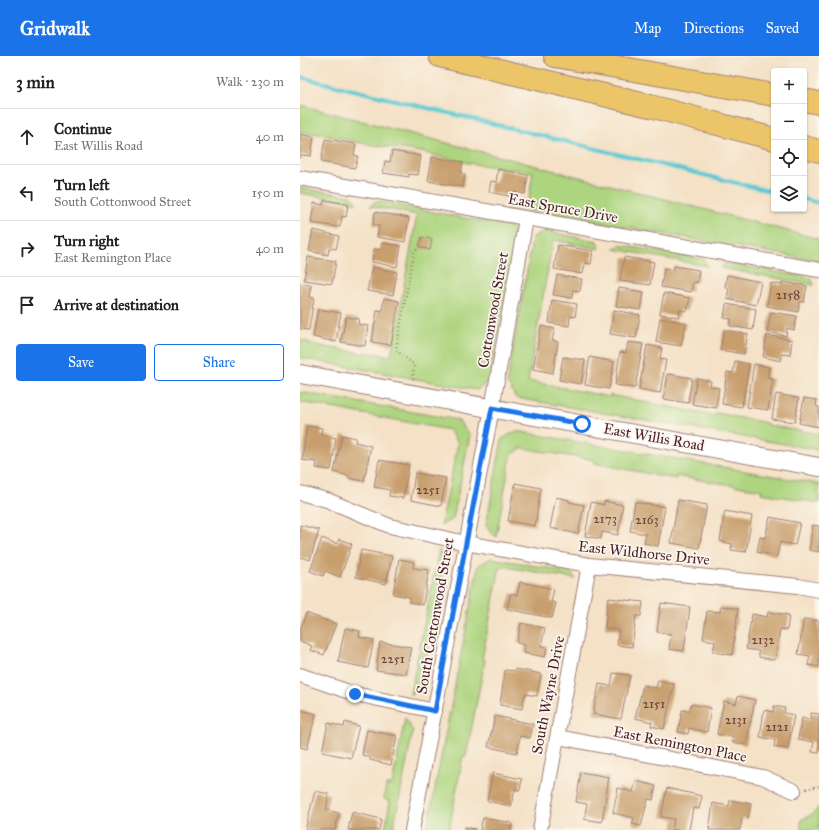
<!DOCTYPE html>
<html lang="en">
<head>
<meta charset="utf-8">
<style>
  :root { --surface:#fff; --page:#f2f2f2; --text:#202124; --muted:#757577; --line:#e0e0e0; --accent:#1a73e8 }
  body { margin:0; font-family:"IM FELL Great Primer",serif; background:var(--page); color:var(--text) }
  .controls { position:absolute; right:12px; top:12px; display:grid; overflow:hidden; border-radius:4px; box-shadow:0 1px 3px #0004 }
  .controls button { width:36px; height:36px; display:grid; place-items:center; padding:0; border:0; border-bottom:1px solid var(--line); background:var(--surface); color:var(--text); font:20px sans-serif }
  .stop { position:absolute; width:12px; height:12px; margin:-9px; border:3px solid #1a73e8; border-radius:50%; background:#fff }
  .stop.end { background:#1a73e8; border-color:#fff; box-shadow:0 1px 4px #0008 }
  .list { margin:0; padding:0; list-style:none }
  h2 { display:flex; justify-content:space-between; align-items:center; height:52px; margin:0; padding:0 16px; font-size:17px }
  h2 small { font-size:13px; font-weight:400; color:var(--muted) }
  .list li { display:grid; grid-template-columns:26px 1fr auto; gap:12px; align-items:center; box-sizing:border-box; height:56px; padding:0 16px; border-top:1px solid var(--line) }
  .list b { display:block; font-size:15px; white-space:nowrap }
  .list p { margin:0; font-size:13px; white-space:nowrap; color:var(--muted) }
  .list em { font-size:13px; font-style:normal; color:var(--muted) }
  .actions { display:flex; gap:8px; padding:12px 16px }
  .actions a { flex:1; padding:9px 0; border:1px solid var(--accent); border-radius:4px; text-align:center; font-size:14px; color:var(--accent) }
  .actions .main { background:var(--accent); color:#fff }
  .icon { flex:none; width:22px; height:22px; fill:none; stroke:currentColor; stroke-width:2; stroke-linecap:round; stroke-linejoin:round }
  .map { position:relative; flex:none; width:519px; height:774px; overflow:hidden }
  header { display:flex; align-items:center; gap:24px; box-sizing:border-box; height:56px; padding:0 20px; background:var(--accent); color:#fff }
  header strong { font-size:19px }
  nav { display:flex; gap:22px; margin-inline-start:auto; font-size:14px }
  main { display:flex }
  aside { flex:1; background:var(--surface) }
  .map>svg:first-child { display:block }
</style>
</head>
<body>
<header>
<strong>Gridwalk</strong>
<nav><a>Map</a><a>Directions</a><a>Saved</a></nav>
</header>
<main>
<aside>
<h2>3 min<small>Walk · 230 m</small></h2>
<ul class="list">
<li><svg class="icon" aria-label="ahead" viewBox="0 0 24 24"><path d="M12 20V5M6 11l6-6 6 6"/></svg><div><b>Continue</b><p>East Willis Road</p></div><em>40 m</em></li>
<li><svg class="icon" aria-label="left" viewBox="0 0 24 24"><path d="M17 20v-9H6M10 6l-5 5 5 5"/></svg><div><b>Turn left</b><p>South Cottonwood Street</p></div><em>150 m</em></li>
<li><svg class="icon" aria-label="right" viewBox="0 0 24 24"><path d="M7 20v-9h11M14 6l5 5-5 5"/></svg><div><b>Turn right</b><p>East Remington Place</p></div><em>40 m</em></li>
<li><svg class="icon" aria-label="arrive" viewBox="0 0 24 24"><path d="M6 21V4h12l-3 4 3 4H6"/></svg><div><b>Arrive at destination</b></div></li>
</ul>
<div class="actions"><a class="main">Save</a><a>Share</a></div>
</aside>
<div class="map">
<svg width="519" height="774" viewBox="0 0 519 774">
  <rect width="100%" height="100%" fill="#fbf7ec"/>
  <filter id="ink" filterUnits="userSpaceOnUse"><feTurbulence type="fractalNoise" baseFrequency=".025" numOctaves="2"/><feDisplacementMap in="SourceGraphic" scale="8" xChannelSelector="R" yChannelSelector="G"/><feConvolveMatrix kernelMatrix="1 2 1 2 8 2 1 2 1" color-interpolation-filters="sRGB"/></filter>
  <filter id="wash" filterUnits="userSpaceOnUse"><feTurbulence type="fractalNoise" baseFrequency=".012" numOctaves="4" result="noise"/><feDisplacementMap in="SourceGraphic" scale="16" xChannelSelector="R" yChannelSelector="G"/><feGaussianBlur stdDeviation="0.9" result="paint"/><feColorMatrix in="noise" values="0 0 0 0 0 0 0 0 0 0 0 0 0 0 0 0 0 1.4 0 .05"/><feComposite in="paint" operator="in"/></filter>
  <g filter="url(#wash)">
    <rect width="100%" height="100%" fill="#f4e1c6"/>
    <g fill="#add47e" stroke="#7c7a54">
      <path d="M0,49L519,183V205L227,154L233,116L173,108L121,96L66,88L19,78L0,76Z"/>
      <path d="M0,132L51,140L57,147L0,137Z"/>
      <path d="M76,145L211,171L216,179L190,324L177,334L0,302V284L9,286V288L65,298V296L91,300L117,159L70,150Z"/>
      <path d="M244,175L297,185L300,193L253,184L228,325L310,341V339L415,360L416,357L467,367V369L519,378V394L216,342L207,326L233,181Z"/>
      <path d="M319,189L403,203L407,210L314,193Z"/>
      <path d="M425,207L511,222L514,229L421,212Z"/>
      <path d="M0,336L158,364L170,379L153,463L141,469L158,387L149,374L0,346Z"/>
      <path d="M216,375L519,428V447L461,437L462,434L376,420V423L294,407V404L221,392L211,400L196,481L186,470L202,383Z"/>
      <path d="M139,494L145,501L122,629L110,639Z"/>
      <path d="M191,502L270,516L276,523L200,510L182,603L185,604L166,700H163L149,774H127L178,510Z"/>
      <path d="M105,662L113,675L93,774H85L90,745L84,743L86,729H92Z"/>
      <path d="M519,751V774H501V764L511,759Z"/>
    </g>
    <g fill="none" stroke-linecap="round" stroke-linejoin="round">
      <g stroke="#5cc9d3" stroke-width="4">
        <path d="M0,21L474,136"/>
        <path d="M504,143L519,147"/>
      </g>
    </g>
    <g id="blocks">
      <g fill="#c79e6c">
        <path d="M0,78L14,81L11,100L1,99L0,102Z"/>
        <path d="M25,83L56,88L54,99L58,100L55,112L21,106Z"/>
        <path d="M92,95L121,100L118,119L109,118V121L83,117L85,105L90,106Z"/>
        <path d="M132,101L163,106L161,118H165L163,131L128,125Z"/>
        <path d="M198,113L228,119L225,138L215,136L214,141L189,136L191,125L196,126Z"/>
        <path d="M24,144L48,148L46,161L42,160L40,171L11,167L14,147L23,149Z"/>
        <path d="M75,156L109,162L105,186L77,181L79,170L73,169Z"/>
        <path d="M13,174L39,180L36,193L29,192L28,199L9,195Z"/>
        <path d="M122,181L132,183L130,194L119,191Z"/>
        <path d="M82,187L101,190L97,211L72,206L74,193L80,194Z"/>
        <path d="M258,189L293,195L291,208L285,207L283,218L254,213Z"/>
        <path d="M8,201L36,205L32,228L4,224Z"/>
        <path d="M324,201L354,206L350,229L320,225Z"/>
        <path d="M374,210L399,214L397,227L393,226L391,236L361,231L364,212L373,214Z"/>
        <path d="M72,211L97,216L93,239L67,235Z"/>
        <path d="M257,219L282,223L280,235L273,234L272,242L253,239Z"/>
        <path d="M427,219L461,226L456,249L427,243L429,232L425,231Z"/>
        <path d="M482,226L507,230L504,246H500L498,256L467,250L471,227L482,229Z"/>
        <path d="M0,227L11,229L9,241L14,242L9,274L0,273Z"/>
        <path d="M319,232L344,236L341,254L316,250Z"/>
        <path d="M364,237L390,242L387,255L380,254L379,261L360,258Z"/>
        <path d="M84,242L99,245L91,289L72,286L77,254L82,255Z"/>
        <path d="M252,244L277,248L275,261L270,260L269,270L249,267Z"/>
        <path d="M426,248L456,253L453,274L430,270L431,263L424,262Z"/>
        <path d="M18,253L41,257L36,286L13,281Z"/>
        <path d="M314,254L340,259L336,282L310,278Z"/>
        <path d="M471,256L497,260L494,274L487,272L486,280L467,276Z"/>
        <path d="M46,261L59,263L58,268L68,270L65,290L41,286Z"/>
        <path d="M360,262L386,267L381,290L356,286Z"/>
        <path d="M241,270L255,273L252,284L258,286L253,317L233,313Z"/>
        <path d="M424,274L448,278L444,298L420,294Z"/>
        <path d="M467,279L492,284L490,299L482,298L481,305L463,301Z"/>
        <path d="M328,286L343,288L335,332L315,329L320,296L326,297Z"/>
        <path d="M347,289L362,292L360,303L366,304L360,337L339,333Z"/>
        <path d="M263,301L285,304L281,328L259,324Z"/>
        <path d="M290,301L314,306L309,333L285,329Z"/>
        <path d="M435,305L449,308L442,351L422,348L427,316L433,317Z"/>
        <path d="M454,308L469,311L467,322L473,323L468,354L447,351Z"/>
        <path d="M368,318L392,322L388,347L364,343Z"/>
        <path d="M397,322L411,325L410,330L419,332L416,352L392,348Z"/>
        <path d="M476,338L499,342L495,366L472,363Z"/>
        <path d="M504,342L517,344L516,350L519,351V371L499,367Z"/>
        <path d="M7,370L22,372L21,379L36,382L31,414L16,412L17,406L2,404Z"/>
        <path d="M42,379L56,382L55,386L71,390L64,425L48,422L49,420L34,416Z"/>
        <path d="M79,404L109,409L103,442L89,440L90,434L74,431Z"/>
        <path d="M115,417L146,422L141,450L111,444Z"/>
        <path d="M215,427L241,432L235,470L208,465Z"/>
        <path d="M256,441L269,444V446L284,449L278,478L250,472Z"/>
        <path d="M378,444L407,449L399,492L371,487Z"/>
        <path d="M304,445L323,449L318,479L302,476L301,483L285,480L291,446L304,449Z"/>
        <path d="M335,446L365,451L358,490L344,487L346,478L330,475Z"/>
        <path d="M425,455L452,460L446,496L431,494L432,488L420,485Z"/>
        <path d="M470,461L500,467L495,489L480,486L477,500L457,496L460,481L465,482Z"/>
        <path d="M0,469L19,474L10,504L0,501Z"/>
        <path d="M513,469L519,470V496L509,494Z"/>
        <path d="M22,482L37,488L39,483L52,488L40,521L25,515L23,520L10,515Z"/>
        <path d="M61,494L92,500L86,528L56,521Z"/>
        <path d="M99,503L114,506L113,512L129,514L123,549L109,546L110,541L93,538Z"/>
        <path d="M220,526L254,533L251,546L256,547L252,562L207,553L211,537L217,539Z"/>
        <path d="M308,542L343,546L341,560H336L332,591L317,589L319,574L305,572Z"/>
        <path d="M361,547L390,551L384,595L369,593L371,578L357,576Z"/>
        <path d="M421,550L438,553L432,599L413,596L415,585L403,583L407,555L420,556Z"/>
        <path d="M468,556L489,559L487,574L480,573L475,604L459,601V595L446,593L452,558L467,561Z"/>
        <path d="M6,557L36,568L24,599L10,594L12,590L0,585V574Z"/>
        <path d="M504,563L519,565V611L508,609L510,600L498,598Z"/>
        <path d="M221,567L245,572L241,590L247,591L245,601L224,597L225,589L217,587Z"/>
        <path d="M45,572L60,575L59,581L74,584L68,612L38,606Z"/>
        <path d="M80,586L111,591L106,618L76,614Z"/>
        <path d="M216,613L241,618L237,640L225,638L222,653L200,649L205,614L215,615Z"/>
        <path d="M313,617L330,619L321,663L293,658L299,628L311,630Z"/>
        <path d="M358,624L374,628L364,673L351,670L352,666L335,662L343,629L356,632Z"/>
        <path d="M438,640L455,644L446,689L432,686L433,681L417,678L424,645L436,648Z"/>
        <path d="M391,648L411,652L407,676L389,672L388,678L378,676L382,654L389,655Z"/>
        <path d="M474,650L485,652L484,657L494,659L488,693L474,691L475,684L460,681L464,654L473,656Z"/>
        <path d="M1,654L16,658L7,693L0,691V656Z"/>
        <path d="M511,657L519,658V697L512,696L514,686L498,683L502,662L510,664Z"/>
        <path d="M195,660L233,668L230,682L220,680L217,697L188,691Z"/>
        <path d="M45,666L59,670L51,702L22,696L28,667L44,671Z"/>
        <path d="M67,674L97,680L91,709L70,704V701L62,699Z"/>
        <path d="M281,716L309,721L302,766L284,763L287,748L276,746Z"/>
        <path d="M193,717L222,723L220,734L215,733L211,750L187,745Z"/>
        <path d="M336,725L356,730L353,744L348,743L341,770L332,768L334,762L313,757L318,732L333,736Z"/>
        <path d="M367,732L402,740L399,753L393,752L389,774H372L374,763L361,761Z"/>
        <path d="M15,735L29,738L26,754L39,757L35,774H5Z"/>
        <path d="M430,744L451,748L448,763L442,762L440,774H409L413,747L429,750Z"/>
        <path d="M52,756L81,763L79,774H48Z"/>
        <path d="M183,762L212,767L211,774H180Z"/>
        <path d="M165,771L175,773V774H164Z"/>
      </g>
    </g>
  </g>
  <g filter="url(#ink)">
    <use href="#blocks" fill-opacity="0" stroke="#9f8078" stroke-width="1"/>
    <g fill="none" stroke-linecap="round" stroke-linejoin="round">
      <g stroke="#9f8078" stroke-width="16">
        <g id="minor">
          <path d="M0,122L519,214"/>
          <path d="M0,437L27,444L90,470L166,487L289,509L498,530L519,534"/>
          <path d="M0,619L55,638L135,655"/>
          <path d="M258,681L463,721L494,735"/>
          <path d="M112,774L192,352L226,163"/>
          <path d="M240,774L289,509"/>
        </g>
      </g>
      <g stroke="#9f8078" stroke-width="20">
        <path id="tertiary" d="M0,318L519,411"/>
      </g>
      <g stroke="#9f8078" stroke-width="24">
        <g id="motorway">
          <path d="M140,0L350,50L474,83"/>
          <path d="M255,0L474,39"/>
          <path d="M504,44L519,47"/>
          <path d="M504,91L519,95"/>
        </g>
      </g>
      <g stroke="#9f8078" stroke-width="2.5" stroke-dasharray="1 3" stroke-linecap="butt">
        <path d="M113,323L114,309C108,303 101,300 96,293L114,196L119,191"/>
        <path d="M506,733L519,730"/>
      </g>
      <use href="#minor" stroke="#fff" stroke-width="14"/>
      <use href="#tertiary" stroke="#fff" stroke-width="18"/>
      <use href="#motorway" stroke="#edc569" stroke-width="22"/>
    </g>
  </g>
  <g fill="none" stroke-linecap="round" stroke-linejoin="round" filter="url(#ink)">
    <path stroke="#1a73e8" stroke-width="5" d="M55,638L135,655L166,487L192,352L282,368"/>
  </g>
  <g text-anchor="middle" stroke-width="3.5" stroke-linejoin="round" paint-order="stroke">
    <g font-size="13" fill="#693f3b">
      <text x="488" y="243">2158</text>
      <text x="128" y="438">2251</text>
      <text x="305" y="467">2173</text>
      <text x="347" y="468">2163</text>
      <text x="463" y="588">2132</text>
      <text x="93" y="607">2251</text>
      <text x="354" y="652">2151</text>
      <text x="436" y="668">2131</text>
      <text x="477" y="675">2121</text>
    </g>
    <g font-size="15" fill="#4a1f2b" stroke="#fbf7ec">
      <text transform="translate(263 152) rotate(10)" y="5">East Spruce Drive</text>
      <text transform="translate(193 254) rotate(-80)" y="5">Cottonwood Street</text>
      <text transform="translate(354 381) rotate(10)" y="5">East Willis Road</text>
      <text transform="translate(344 497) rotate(6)" y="5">East Wildhorse Drive</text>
      <text transform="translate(135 560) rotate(-80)" y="5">South Cottonwood Street</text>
      <text transform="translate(248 639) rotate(-79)" y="5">South Wayne Drive</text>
      <text transform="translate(380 688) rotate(11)" y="5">East Remington Place</text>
    </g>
  </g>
</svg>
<div class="controls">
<button>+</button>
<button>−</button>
<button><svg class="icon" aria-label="locate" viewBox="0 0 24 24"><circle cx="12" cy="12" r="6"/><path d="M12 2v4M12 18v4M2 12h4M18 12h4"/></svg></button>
<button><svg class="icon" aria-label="layers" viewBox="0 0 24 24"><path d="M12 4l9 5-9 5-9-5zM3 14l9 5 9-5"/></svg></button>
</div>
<div class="stop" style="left:282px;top:368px"></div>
<div class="stop end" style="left:55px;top:638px"></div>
</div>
</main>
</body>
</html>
